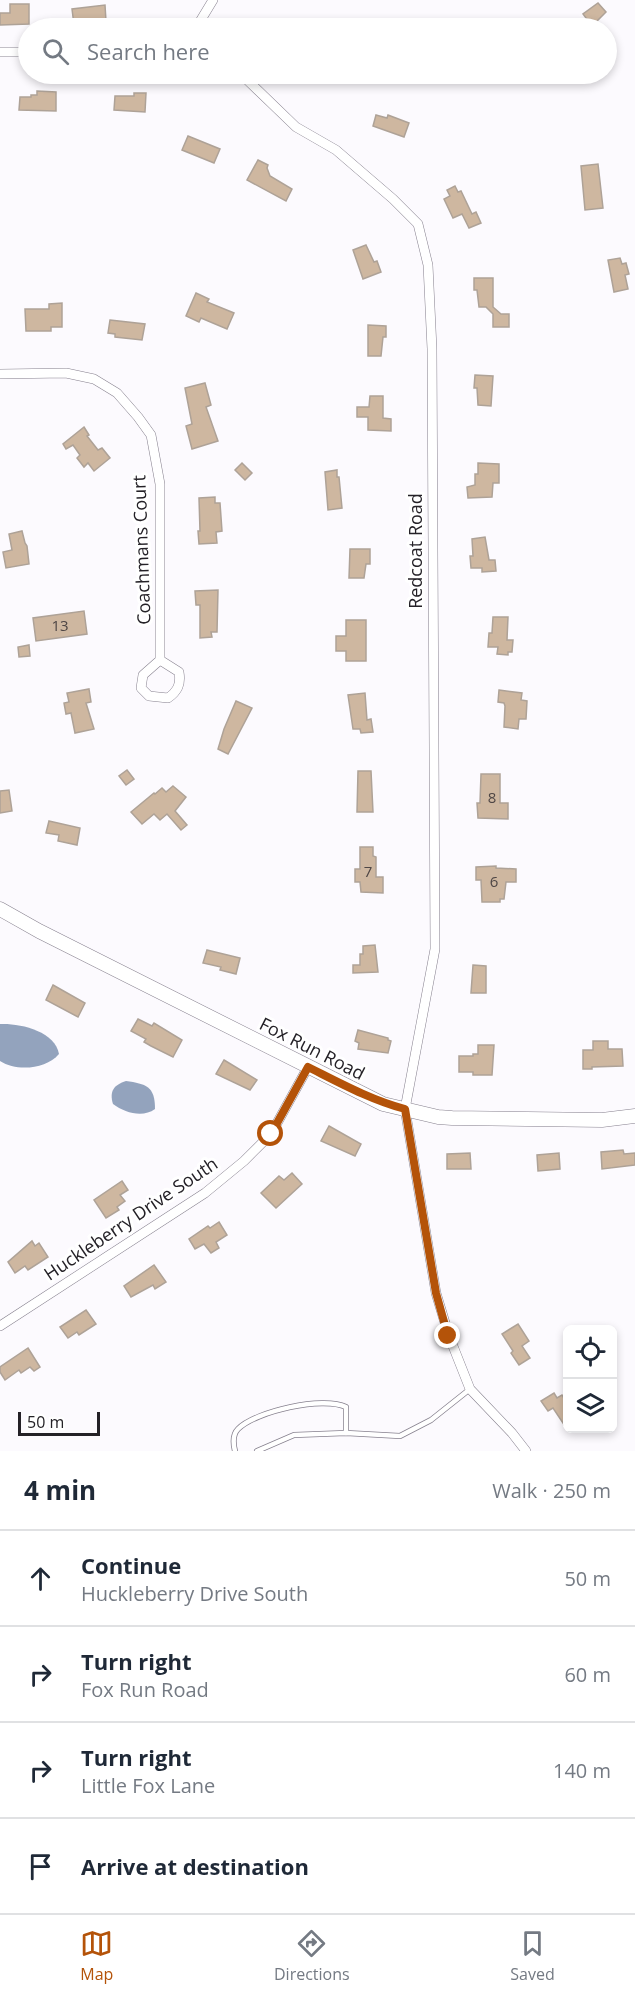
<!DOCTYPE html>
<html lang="en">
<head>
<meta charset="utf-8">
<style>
  :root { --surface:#fff; --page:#f6f6f7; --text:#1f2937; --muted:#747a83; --line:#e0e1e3; --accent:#b45309 }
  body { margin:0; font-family:"Open Sans",sans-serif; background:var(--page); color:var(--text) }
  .controls { position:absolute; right:18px; bottom:18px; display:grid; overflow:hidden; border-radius:9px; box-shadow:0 3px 9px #0003 }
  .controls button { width:54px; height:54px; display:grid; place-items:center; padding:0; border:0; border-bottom:2px solid var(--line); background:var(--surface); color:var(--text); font:30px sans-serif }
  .scale { position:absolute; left:18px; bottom:15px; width:82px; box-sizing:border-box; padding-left:6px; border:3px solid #242127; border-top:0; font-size:16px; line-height:21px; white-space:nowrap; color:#242127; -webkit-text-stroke:4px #fff; paint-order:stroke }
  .stop { position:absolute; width:18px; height:18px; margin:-14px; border:4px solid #b45309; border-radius:50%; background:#fff }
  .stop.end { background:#b45309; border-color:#fff; box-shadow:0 2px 6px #0008 }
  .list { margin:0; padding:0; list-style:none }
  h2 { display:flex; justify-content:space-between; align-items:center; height:78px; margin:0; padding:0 24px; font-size:26px }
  h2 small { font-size:20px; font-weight:400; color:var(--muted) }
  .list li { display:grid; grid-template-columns:39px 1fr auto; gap:18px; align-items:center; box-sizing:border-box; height:96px; padding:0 24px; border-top:2px solid var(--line) }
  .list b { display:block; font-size:22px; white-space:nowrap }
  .list p { margin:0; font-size:20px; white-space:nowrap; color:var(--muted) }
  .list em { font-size:20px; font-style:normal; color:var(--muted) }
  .icon { flex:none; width:33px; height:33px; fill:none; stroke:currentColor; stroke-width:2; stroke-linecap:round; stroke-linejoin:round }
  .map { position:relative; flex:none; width:635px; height:1451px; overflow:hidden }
  .search { position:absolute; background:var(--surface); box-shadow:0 3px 9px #0003; left:18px; right:18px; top:18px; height:66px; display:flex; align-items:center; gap:15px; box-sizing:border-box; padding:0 21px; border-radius:33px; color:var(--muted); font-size:22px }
  .sheet { height:462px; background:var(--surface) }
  nav { display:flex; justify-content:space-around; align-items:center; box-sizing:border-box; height:84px; border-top:2px solid var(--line); background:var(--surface); font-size:16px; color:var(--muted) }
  nav a { display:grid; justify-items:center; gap:3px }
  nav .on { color:var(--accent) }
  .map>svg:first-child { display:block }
</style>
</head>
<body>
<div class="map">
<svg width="635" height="1451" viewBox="0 0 635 1451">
  <rect width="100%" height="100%" fill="#fcfafe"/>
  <g fill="#93a3bd">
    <path d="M0,1024C20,1023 55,1031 59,1054C46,1069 17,1072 0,1061Z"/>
    <path d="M126,1081C146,1084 155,1086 155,1109C143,1118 125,1113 113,1104C109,1091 114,1085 126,1081Z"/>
  </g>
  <g fill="#ceb7a0" stroke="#aea297" stroke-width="1.5">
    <path d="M598,3L606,12L592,26L583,14Z"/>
    <path d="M10,4H29V24L0,25V13H10Z"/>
    <path d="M105,5L106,21L74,25L72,9Z"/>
    <path d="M37,91L56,92V111L19,110L20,97H31V95H37Z"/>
    <path d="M134,93H146L145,112L114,110L115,96H134Z"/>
    <path d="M376,115L387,118L388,115L409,123L404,137L373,126Z"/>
    <path d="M188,136L220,149L214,163L182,150Z"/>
    <path d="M258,160L268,165L267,168L270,176L292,189L286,201L247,180Z"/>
    <path d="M598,164L603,208L585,210L581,166Z"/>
    <path d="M455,186L458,192L461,191L472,214L476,212L481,223L469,228L462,214L453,218L444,199L450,196L447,190Z"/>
    <path d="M366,245L374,262L377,261L381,272L363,279L353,250Z"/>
    <path d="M620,258L622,264L626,263L629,274L625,275L628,289L614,292L608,260Z"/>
    <path d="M474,278H493V307L501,314H509V327H493V314L486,307H479L477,290H474Z"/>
    <path d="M196,293L209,299L207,302L234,313L227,329L201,318L199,322L186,316Z"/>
    <path d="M62,303V327H51V331H26L25,309H49V304Z"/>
    <path d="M110,320L145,324L142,340L115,337V334L108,333Z"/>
    <path d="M368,325L386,326V337H383L381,356H368Z"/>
    <path d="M475,375L493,376L491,406L478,405L477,388H474Z"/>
    <path d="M205,383L211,405L206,407L218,441L192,449L186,426L192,424L185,388Z"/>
    <path d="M370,396H383V418L391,419V431L368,430V417H357V407H369Z"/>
    <path d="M84,427L89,435L87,436L98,450L102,448L110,458L94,471L88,463L84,467L77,458L80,455L73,445L66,449L63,444Z"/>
    <path d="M242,463L252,473L245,480L235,470Z"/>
    <path d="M478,463L499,464V483H493L492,497L468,498L467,487L475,485V474H478Z"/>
    <path d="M337,470V477H339L342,508L328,510L325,472Z"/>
    <path d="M215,497V503H220L222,531L216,532L217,543L199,544L198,531H200L199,498Z"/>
    <path d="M22,531L25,543L27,546L29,564L6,568L3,552L12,550L9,534Z"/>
    <path d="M485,537L489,560H495L496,571L482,572V568H471L470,556H473L472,539Z"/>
    <path d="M350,549H370V564H366L364,578H349Z"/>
    <path d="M218,590L217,632H211L212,637L200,638V605H196L195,591Z"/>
    <path d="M84,611L87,634L36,641L33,618Z"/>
    <path d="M493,617H508L507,640H513L512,652H508V655L497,654L498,647H488L489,633H492Z"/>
    <path d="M346,620H366V661H346V651H336V636H346Z"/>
    <path d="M29,645L30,656L19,657L18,647Z"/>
    <path d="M89,689L91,702L86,703L94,729L75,733L71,713L66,714L64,703L69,702L67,693Z"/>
    <path d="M499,690L522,693L521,700L527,701L526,719H519L518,729L504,727L505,706L504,703L498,702Z"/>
    <path d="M365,693L367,720L371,719L373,732L361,733L360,729H353L348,695Z"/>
    <path d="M236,701L252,708L228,754L218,749L224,729Z"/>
    <path d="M127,770L134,779L126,785L119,776Z"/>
    <path d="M358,771H371L373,812H357Z"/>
    <path d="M481,774H500V803H508V819L478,818L477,803H480Z"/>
    <path d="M173,786L186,797L175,811L187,825L181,830L167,814L160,820L154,814L142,824L131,812L154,793L155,794L162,788L166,792Z"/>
    <path d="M9,790L12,811L0,813V791Z"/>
    <path d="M49,821L80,828L77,845L58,841L59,835L46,833Z"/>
    <path d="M360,847H373V856L376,857V877H383V893L361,892L360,882H355V869H360Z"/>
    <path d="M496,866V868L516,869V882H506L504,899H500V902H482L481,880H476V867Z"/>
    <path d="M375,945L378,972L353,973V965H360V954H363V946Z"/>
    <path d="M207,950L240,958L236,974L220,970L221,967L203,963Z"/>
    <path d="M473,965L486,966V993H471Z"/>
    <path d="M53,985L85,1003L78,1017L46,1000Z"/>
    <path d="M138,1019L152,1026L154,1023L182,1040L173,1057L151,1046L144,1042L146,1039L131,1031Z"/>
    <path d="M358,1030L388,1038V1040L391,1041L388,1053L358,1049L359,1043L355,1041Z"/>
    <path d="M593,1041H608V1049H622L623,1066L592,1067V1069H583V1050H593Z"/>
    <path d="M478,1045H494L492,1075H473V1072H459V1056H473V1054H478Z"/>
    <path d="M224,1060L257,1080L250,1090L216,1074Z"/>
    <path d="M329,1126L361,1144L355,1156L321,1141Z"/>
    <path d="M623,1150L624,1154L635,1153V1165L602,1169L601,1152Z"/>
    <path d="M470,1153L471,1169H447V1154Z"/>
    <path d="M559,1153L560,1169L538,1171L537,1155Z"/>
    <path d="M292,1173L302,1184L276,1208L261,1193L279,1176L284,1180Z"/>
    <path d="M122,1181L128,1190L120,1195L125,1201L117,1207L119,1210L106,1218L94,1200Z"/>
    <path d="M219,1222L227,1235L216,1242L219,1248L211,1253L204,1244L195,1249L189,1239L208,1226L210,1228Z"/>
    <path d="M32,1241L35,1246L39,1243L48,1257L28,1270L25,1266L15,1273L8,1262Z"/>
    <path d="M154,1265L166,1282L155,1289L153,1285L131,1297L124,1286Z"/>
    <path d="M86,1310L96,1324L79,1335L77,1332L68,1338L60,1327Z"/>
    <path d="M518,1324L529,1341L522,1346L530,1358L519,1365L511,1353L513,1351L502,1334Z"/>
    <path d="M28,1348L40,1367L34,1371L30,1367L21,1373L19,1370L5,1380L0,1372V1367Z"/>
    <path d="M554,1393L557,1398L562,1395L567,1403V1429L553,1408L548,1411L541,1401Z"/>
  </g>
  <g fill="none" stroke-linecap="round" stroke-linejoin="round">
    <g stroke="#86808e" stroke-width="6">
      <g id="lane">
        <path d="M235,1451C233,1443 232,1435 238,1429C256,1411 323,1396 346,1407V1433"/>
        <path d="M257,1451L294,1435L346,1433L400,1436L431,1420L470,1389"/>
      </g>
    </g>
    <g stroke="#86808e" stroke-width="10">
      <g id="street">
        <path d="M196,28L213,0"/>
        <path d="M0,52H28"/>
        <path d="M241,74L296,127L336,150L393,199L418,224L428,265L432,349L435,949L405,1109L436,1293L449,1336L470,1389L512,1433L526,1451"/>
        <path d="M0,374L66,373L94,379L117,393L138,417L151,435L160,484V660L143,675L141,688L149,696L168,698C178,691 181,684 179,672L160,660"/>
        <path d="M0,1326L205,1193L244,1161L271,1134L308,1067"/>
      </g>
    </g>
    <g stroke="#86808e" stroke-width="15">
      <path id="secondary" d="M0,909L39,931L383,1104L438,1117L452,1118L602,1120L635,1116"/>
    </g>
    <use href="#lane" stroke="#fff" stroke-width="4.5"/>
    <use href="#street" stroke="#fff" stroke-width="9"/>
    <use href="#secondary" stroke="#fff" stroke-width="14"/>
  </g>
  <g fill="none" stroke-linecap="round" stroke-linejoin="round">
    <path stroke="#b45309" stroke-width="8" d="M271,1134L308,1067C340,1083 371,1100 405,1109L436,1293L448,1336"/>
  </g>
  <g text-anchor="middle" stroke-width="6" stroke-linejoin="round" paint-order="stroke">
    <g font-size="15" fill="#4e4645">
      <text x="60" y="631">13</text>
      <text x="492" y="803">8</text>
      <text x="368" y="877">7</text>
      <text x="494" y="887">6</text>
    </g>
    <g font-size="18" fill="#242127" stroke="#fff">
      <text transform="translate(142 550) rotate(-92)" y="6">Coachmans Court</text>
      <text transform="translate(416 551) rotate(-90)" y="6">Redcoat Road</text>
      <text transform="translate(312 1049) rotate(27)" y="6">Fox Run Road</text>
      <text transform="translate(131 1219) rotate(-34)" y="6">Huckleberry Drive South</text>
    </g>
  </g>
</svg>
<div class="controls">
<button><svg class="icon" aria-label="locate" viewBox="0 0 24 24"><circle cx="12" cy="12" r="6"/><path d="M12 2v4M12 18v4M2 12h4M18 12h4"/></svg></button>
<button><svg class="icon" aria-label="layers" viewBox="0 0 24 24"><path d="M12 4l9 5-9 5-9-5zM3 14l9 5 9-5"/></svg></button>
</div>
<div class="scale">50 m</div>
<div class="stop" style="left:271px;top:1134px"></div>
<div class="stop end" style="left:448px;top:1336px"></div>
<div class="search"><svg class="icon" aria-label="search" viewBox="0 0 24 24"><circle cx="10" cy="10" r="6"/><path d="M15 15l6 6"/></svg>Search here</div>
</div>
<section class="sheet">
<h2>4 min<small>Walk · 250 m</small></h2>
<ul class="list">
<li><svg class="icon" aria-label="ahead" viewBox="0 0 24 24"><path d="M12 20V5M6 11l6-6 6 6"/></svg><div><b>Continue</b><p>Huckleberry Drive South</p></div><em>50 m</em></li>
<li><svg class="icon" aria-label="right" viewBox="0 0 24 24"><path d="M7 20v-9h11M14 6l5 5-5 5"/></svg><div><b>Turn right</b><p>Fox Run Road</p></div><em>60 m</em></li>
<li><svg class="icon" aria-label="right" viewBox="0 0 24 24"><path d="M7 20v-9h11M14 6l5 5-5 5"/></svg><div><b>Turn right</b><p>Little Fox Lane</p></div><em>140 m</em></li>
<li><svg class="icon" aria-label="arrive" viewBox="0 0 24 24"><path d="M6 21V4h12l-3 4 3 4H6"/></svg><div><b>Arrive at destination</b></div></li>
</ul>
</section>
<nav>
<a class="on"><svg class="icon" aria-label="map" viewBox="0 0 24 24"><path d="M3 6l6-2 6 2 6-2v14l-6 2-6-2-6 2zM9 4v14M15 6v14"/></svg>Map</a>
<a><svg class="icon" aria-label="directions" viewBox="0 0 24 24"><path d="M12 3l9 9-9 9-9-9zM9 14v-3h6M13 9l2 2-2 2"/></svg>Directions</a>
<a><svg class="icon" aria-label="saved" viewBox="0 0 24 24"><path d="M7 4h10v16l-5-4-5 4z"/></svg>Saved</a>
</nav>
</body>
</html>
